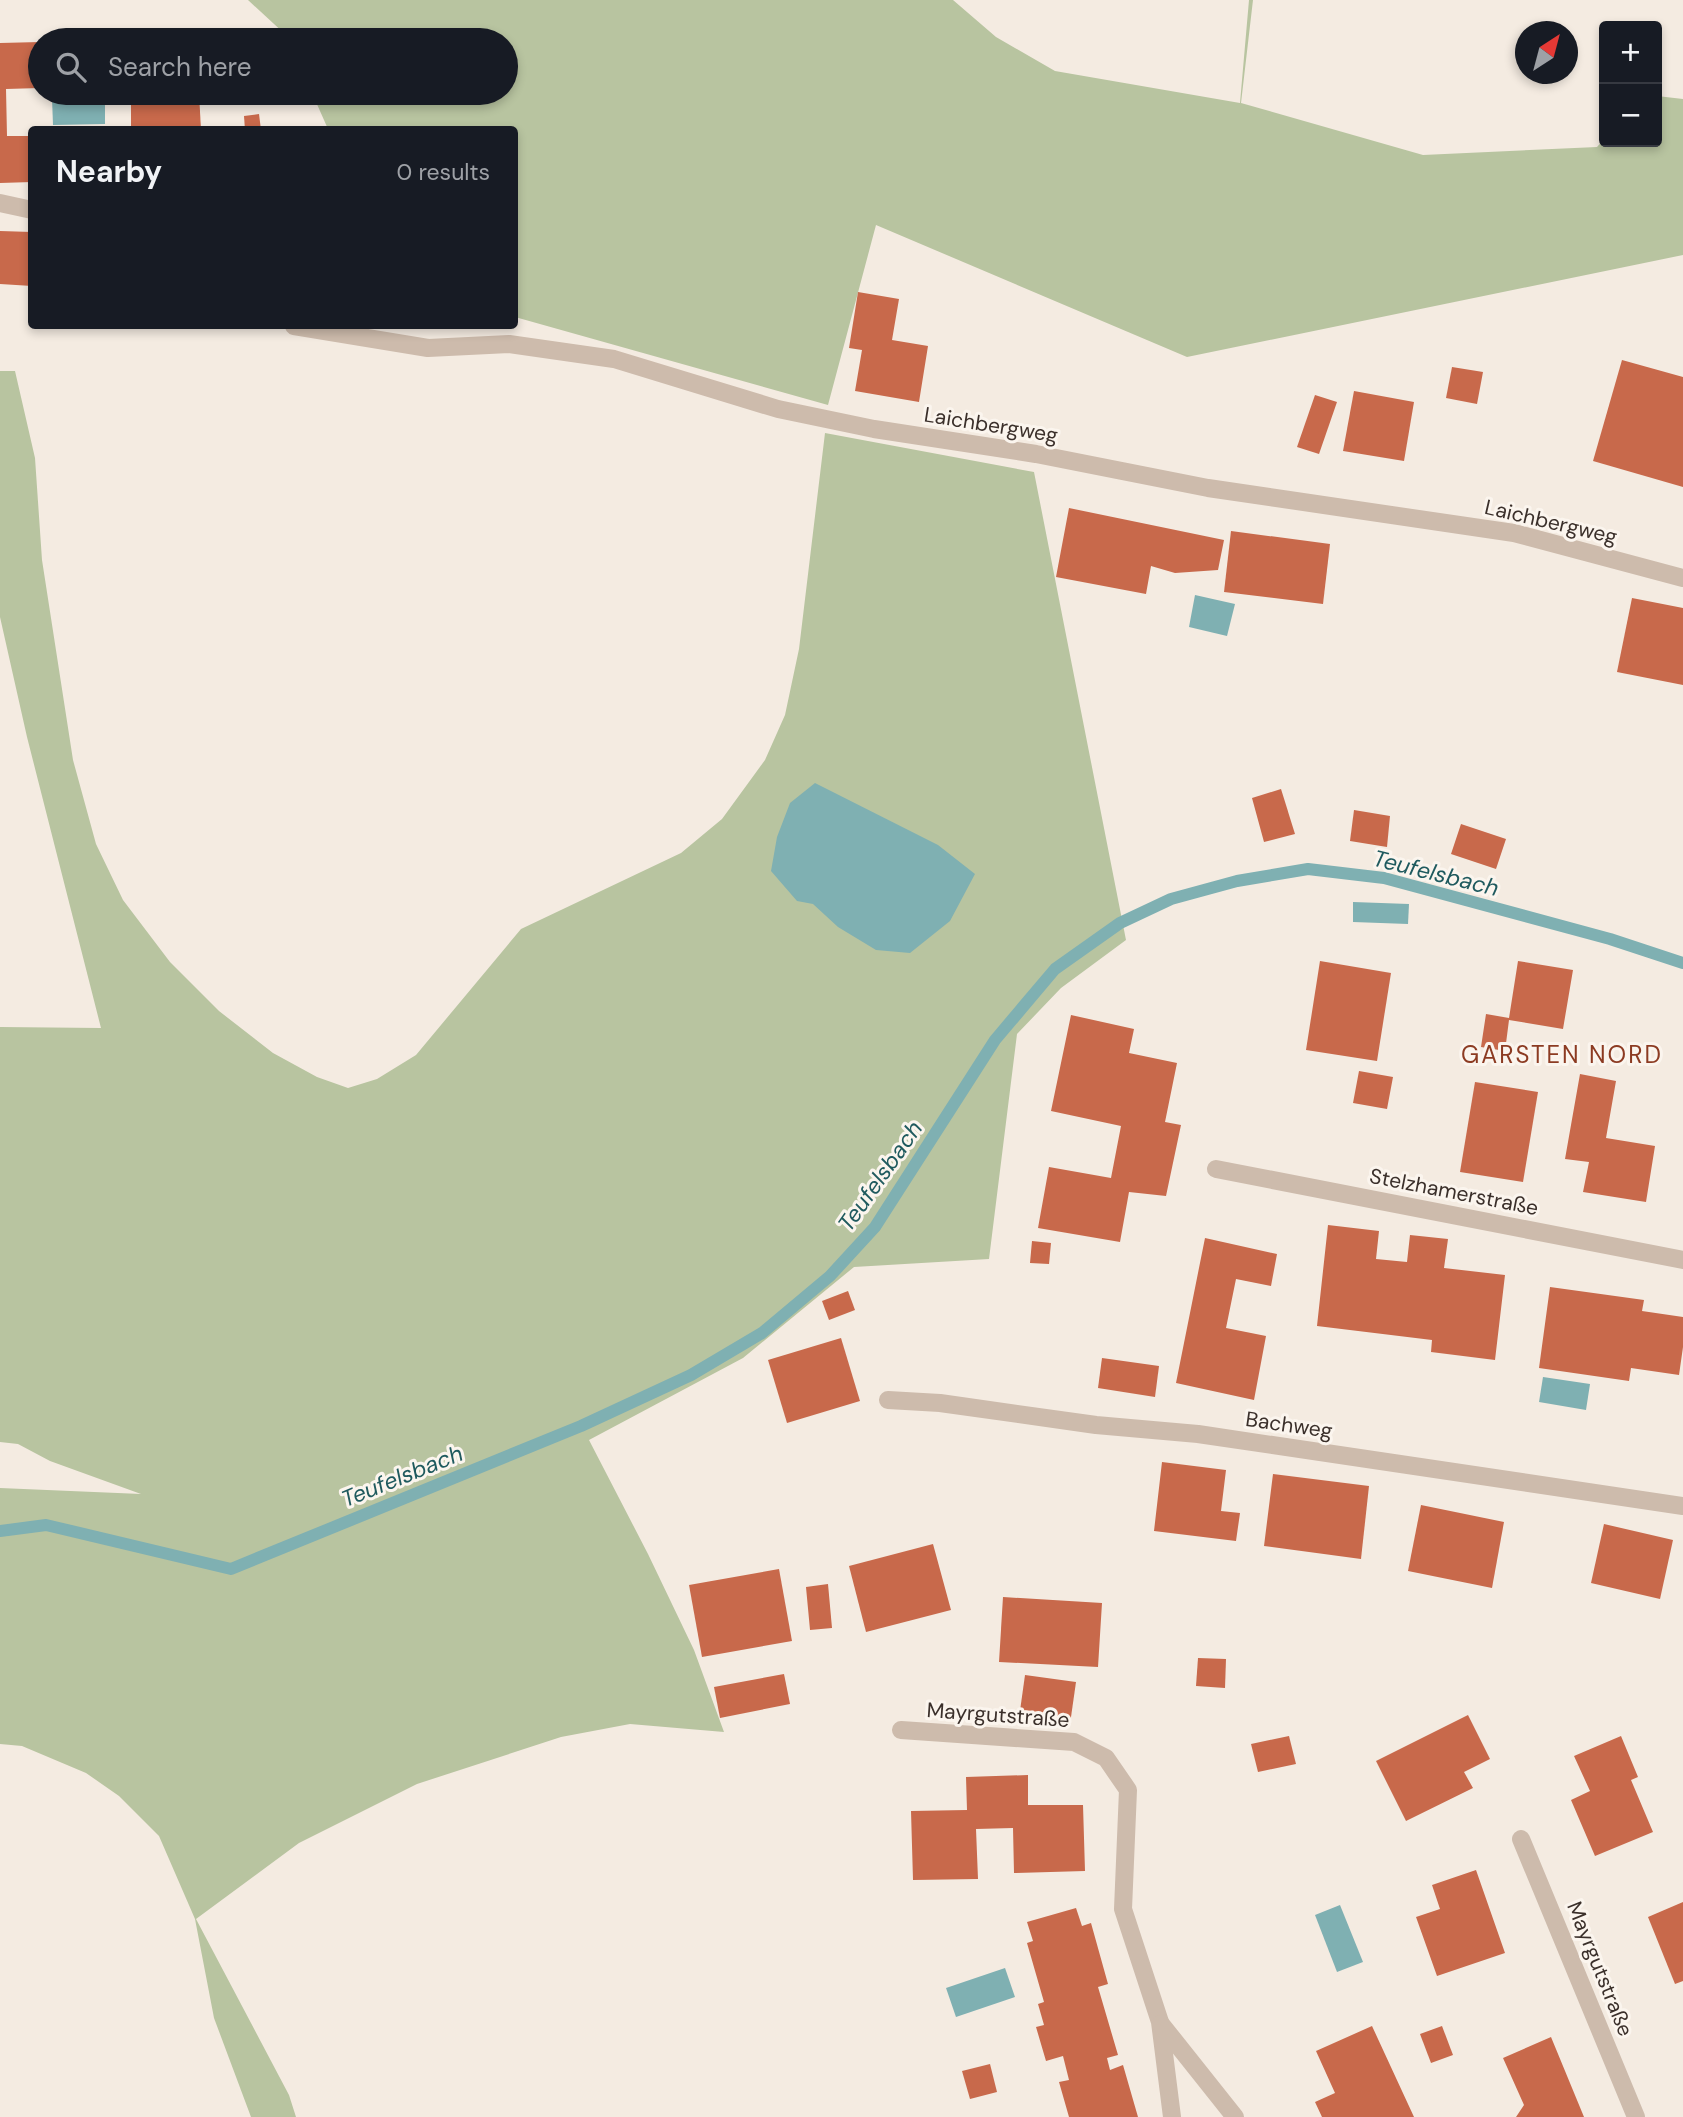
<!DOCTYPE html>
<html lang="en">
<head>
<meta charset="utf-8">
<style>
  :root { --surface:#171b24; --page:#20242c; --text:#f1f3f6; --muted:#9ea1a6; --line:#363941 }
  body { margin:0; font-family:"DM Sans",sans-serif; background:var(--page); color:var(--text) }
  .controls { position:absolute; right:21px; top:21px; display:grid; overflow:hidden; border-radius:7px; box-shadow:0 4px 10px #0003 }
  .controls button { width:63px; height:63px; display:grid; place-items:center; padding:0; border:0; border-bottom:2px solid var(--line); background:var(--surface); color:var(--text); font:35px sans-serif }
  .compass { position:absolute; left:1515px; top:21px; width:63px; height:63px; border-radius:50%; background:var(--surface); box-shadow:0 4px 10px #0003; rotate:36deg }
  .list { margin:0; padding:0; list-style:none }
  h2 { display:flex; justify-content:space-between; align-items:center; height:91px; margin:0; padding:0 28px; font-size:30px }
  h2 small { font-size:23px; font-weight:400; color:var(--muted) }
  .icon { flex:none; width:38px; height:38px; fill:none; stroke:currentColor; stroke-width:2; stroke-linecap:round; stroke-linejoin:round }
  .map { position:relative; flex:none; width:1683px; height:2117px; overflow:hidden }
  .search { position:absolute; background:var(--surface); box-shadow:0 4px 10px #0003; left:28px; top:28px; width:490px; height:77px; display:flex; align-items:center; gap:18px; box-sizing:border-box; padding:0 24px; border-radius:38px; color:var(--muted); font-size:26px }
  .panel { position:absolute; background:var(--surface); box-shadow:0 4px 10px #0003; left:28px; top:126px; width:490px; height:203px; border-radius:7px }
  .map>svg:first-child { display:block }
</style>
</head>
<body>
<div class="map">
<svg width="1683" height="2117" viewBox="0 0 1683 2117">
  <rect width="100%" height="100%" fill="#f4ebe1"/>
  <g fill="#b8c4a0">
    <path d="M248,0H953L996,37L1055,71L1240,103L1249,0H1253L1241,103L1423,155L1597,147L1604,139V142H1657V96L1683,99V255L1187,357L876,225L828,405L515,317L514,130L328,129L312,93H506V40H289L287,36Z"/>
    <path d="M0,371H15L35,458L42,560L73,760L96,844L123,900L170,962L219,1011L273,1053L317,1077L348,1088L377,1079L416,1055L521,929L681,853L722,819L765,760L785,715L799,649L825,433L1034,472L1126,940L1061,988L1017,1034L989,1259L854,1267L743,1358L589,1440L648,1554L694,1650L724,1732L630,1724L561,1737L417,1784L299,1843L196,1919L289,2095L296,2117H251L214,2018L195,1919L159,1836L119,1796L86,1773L22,1746L0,1744V1488L141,1494L50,1461L18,1444L0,1442V1027L101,1028L27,737L0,617Z"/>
  </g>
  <g fill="#7fb0b2">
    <path d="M52,98H105V124L53,125Z"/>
    <path d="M1195,595L1235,604L1227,636L1189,627Z"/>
    <path d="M815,783L938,845L975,874L950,921L910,953L876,950L838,927L813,904L797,901L771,871L777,837L790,803Z"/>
    <path d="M1353,902L1409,904L1408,924L1353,922Z"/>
    <path d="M1543,1377L1590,1384L1586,1410L1539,1402Z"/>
    <path d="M1340,1905L1363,1962L1337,1972L1315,1915Z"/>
    <path d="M1005,1968L1015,1997L956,2017L946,1988Z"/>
  </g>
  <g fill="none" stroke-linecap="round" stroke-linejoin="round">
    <path stroke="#7fb0b2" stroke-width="12" d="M0,1531L46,1525L231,1569L581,1426L691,1375L762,1333L830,1276L875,1227L995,1040L1055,969L1120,923L1171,899L1237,881L1308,869L1384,878L1610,939L1683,963"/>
  </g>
  <g fill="#c8694b">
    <path d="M197,35V40H127V38Z"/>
    <path d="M40,42V88L6,89L7,136H32V182L0,183V43Z"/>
    <path d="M131,93H199L201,130H131Z"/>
    <path d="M259,114L261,130H245L244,116Z"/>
    <path d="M0,231L32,232V286L0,284Z"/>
    <path d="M858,292L899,299L892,340L928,346L919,402L855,391L862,350L849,348Z"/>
    <path d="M1622,360L1683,377V487L1593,461Z"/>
    <path d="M1452,367L1483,372L1477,404L1446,398Z"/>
    <path d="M1354,391L1414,402L1404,461L1343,451Z"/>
    <path d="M1315,395L1337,402L1319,454L1297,447Z"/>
    <path d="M1069,508L1224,540L1218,570L1175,573L1151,566L1146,594L1056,577Z"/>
    <path d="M1231,531L1330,544L1323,604L1224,592Z"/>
    <path d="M1632,598L1683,608V685L1617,672Z"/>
    <path d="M1281,789L1295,834L1264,842L1252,798Z"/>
    <path d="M1354,810L1390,816L1387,847L1350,841Z"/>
    <path d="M1461,824L1506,839L1496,869L1451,854Z"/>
    <path d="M1320,961L1391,973L1377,1061L1306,1050Z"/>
    <path d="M1518,961L1573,970L1563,1029L1509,1020L1505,1051L1481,1047L1486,1014L1509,1018Z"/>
    <path d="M1071,1015L1134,1029L1129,1053L1177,1063L1165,1122L1181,1125L1166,1196L1129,1192L1120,1242L1038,1228L1049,1167L1111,1178L1121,1126L1051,1111Z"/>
    <path d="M1359,1071L1393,1077L1387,1109L1353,1103Z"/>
    <path d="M1580,1074L1616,1081L1606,1138L1655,1146L1646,1202L1583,1192L1589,1162L1565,1159Z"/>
    <path d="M1475,1082L1538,1092L1523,1182L1460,1172Z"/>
    <path d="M1328,1225L1379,1231L1376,1259L1407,1262L1410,1235L1448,1239L1444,1268L1505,1275L1495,1360L1431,1352L1432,1340L1317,1326Z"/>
    <path d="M1205,1238L1277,1254L1271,1286L1236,1279L1226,1328L1266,1336L1254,1400L1176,1383Z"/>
    <path d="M1032,1241L1051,1243L1049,1264L1030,1263Z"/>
    <path d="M1550,1287L1644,1300L1642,1311L1683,1317V1347L1679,1375L1631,1368L1629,1381L1539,1368Z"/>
    <path d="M848,1291L855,1310L829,1320L822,1301Z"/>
    <path d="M841,1338L860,1401L787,1423L768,1360Z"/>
    <path d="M1102,1358L1159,1366L1155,1397L1098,1388Z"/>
    <path d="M1162,1462L1226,1470L1221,1511L1240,1513L1236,1541L1154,1531Z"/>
    <path d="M1273,1474L1369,1486L1361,1559L1264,1546Z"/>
    <path d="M1421,1505L1504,1522L1492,1588L1408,1571Z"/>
    <path d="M1604,1524L1673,1540L1660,1599L1591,1583Z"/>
    <path d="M933,1544L951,1610L866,1632L849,1566Z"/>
    <path d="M779,1569L792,1641L702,1657L689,1585Z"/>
    <path d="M828,1584L832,1628L810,1630L806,1587Z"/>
    <path d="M1003,1597L1102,1603L1098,1667L999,1662Z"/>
    <path d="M1198,1658L1226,1659L1225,1688L1196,1686Z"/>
    <path d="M784,1674L790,1704L720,1718L714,1687Z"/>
    <path d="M1025,1675L1076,1682L1070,1724L1019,1718Z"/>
    <path d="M1468,1715L1490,1759L1464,1772L1473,1788L1406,1821L1376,1761Z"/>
    <path d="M1289,1736L1296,1764L1258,1772L1251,1744Z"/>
    <path d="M1621,1736L1638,1777L1631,1780L1653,1832L1595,1856L1571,1800L1590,1791L1574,1756Z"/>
    <path d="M1028,1775V1805H1083L1085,1871L1014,1873L1013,1828L976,1829L978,1879L913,1880L911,1811L967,1810L966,1777Z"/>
    <path d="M1476,1870L1505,1953L1437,1976L1416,1917L1440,1909L1432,1885Z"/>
    <path d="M1683,1902V1981L1675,1984L1648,1917Z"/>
    <path d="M1076,1908L1082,1926L1091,1923L1108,1984L1098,1987L1118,2055L1107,2058L1110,2070L1123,2065L1138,2117H1069L1059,2082L1069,2080L1063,2056L1046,2061L1036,2027L1044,2025L1038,2004L1044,2002L1027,1943L1033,1941L1027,1922Z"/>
    <path d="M1372,2026L1414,2117H1322L1315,2102L1335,2093L1316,2051Z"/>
    <path d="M1442,2026L1453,2055L1431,2063L1420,2034Z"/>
    <path d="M1551,2037L1584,2117H1516L1524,2105L1503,2058Z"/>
    <path d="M990,2064L997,2092L970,2099L962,2071Z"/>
  </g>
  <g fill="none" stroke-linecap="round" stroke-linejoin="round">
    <g stroke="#cdbbac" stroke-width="18">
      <path d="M0,203L32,210"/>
      <path d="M294,326L428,348L509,344L614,359L778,409L874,429L1036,454L1208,488L1514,533L1683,578"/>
      <path d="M1216,1169L1683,1260"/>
      <path d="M888,1400L940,1403L1096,1425L1198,1434L1683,1506"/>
      <path d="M901,1730L1074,1742L1106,1758L1128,1790L1123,1909L1160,2022L1172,2117"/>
      <path d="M1521,1839L1636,2117"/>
      <path d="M1161,2024L1235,2117"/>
    </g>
  </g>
  <g text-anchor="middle" stroke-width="6" stroke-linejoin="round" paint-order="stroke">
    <g font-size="21" fill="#3b302b" stroke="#fbf5ee">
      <text transform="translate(991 425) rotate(9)" y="7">Laichbergweg</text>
      <text transform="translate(1551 522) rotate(13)" y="7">Laichbergweg</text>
      <text transform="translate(1454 1192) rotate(11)" y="7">Stelzhamerstraße</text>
      <text transform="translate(1289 1425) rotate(8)" y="7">Bachweg</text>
      <text transform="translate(998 1715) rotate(4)" y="7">Mayrgutstraße</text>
      <text transform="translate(1600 1969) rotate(68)" y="7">Mayrgutstraße</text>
    </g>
    <g font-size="23" font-style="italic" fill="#1f5a5e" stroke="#fbf5ee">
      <text transform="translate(1436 873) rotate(14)" y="8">Teufelsbach</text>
      <text transform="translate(880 1176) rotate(-55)" y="8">Teufelsbach</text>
      <text transform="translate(402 1476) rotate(-22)" y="8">Teufelsbach</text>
    </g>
    <g font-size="24" letter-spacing="2" fill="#8c3b22" stroke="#fbf5ee">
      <text x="1562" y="1063">GARSTEN NORD</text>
    </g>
  </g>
</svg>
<div class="controls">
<button>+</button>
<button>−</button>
</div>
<svg class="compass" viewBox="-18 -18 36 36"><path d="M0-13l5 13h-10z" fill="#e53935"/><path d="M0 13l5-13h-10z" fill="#9ea1a6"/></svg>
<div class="search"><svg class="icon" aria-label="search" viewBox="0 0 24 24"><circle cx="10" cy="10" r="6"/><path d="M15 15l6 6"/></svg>Search here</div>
<section class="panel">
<h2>Nearby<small>0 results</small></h2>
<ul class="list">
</ul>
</section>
</div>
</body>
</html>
